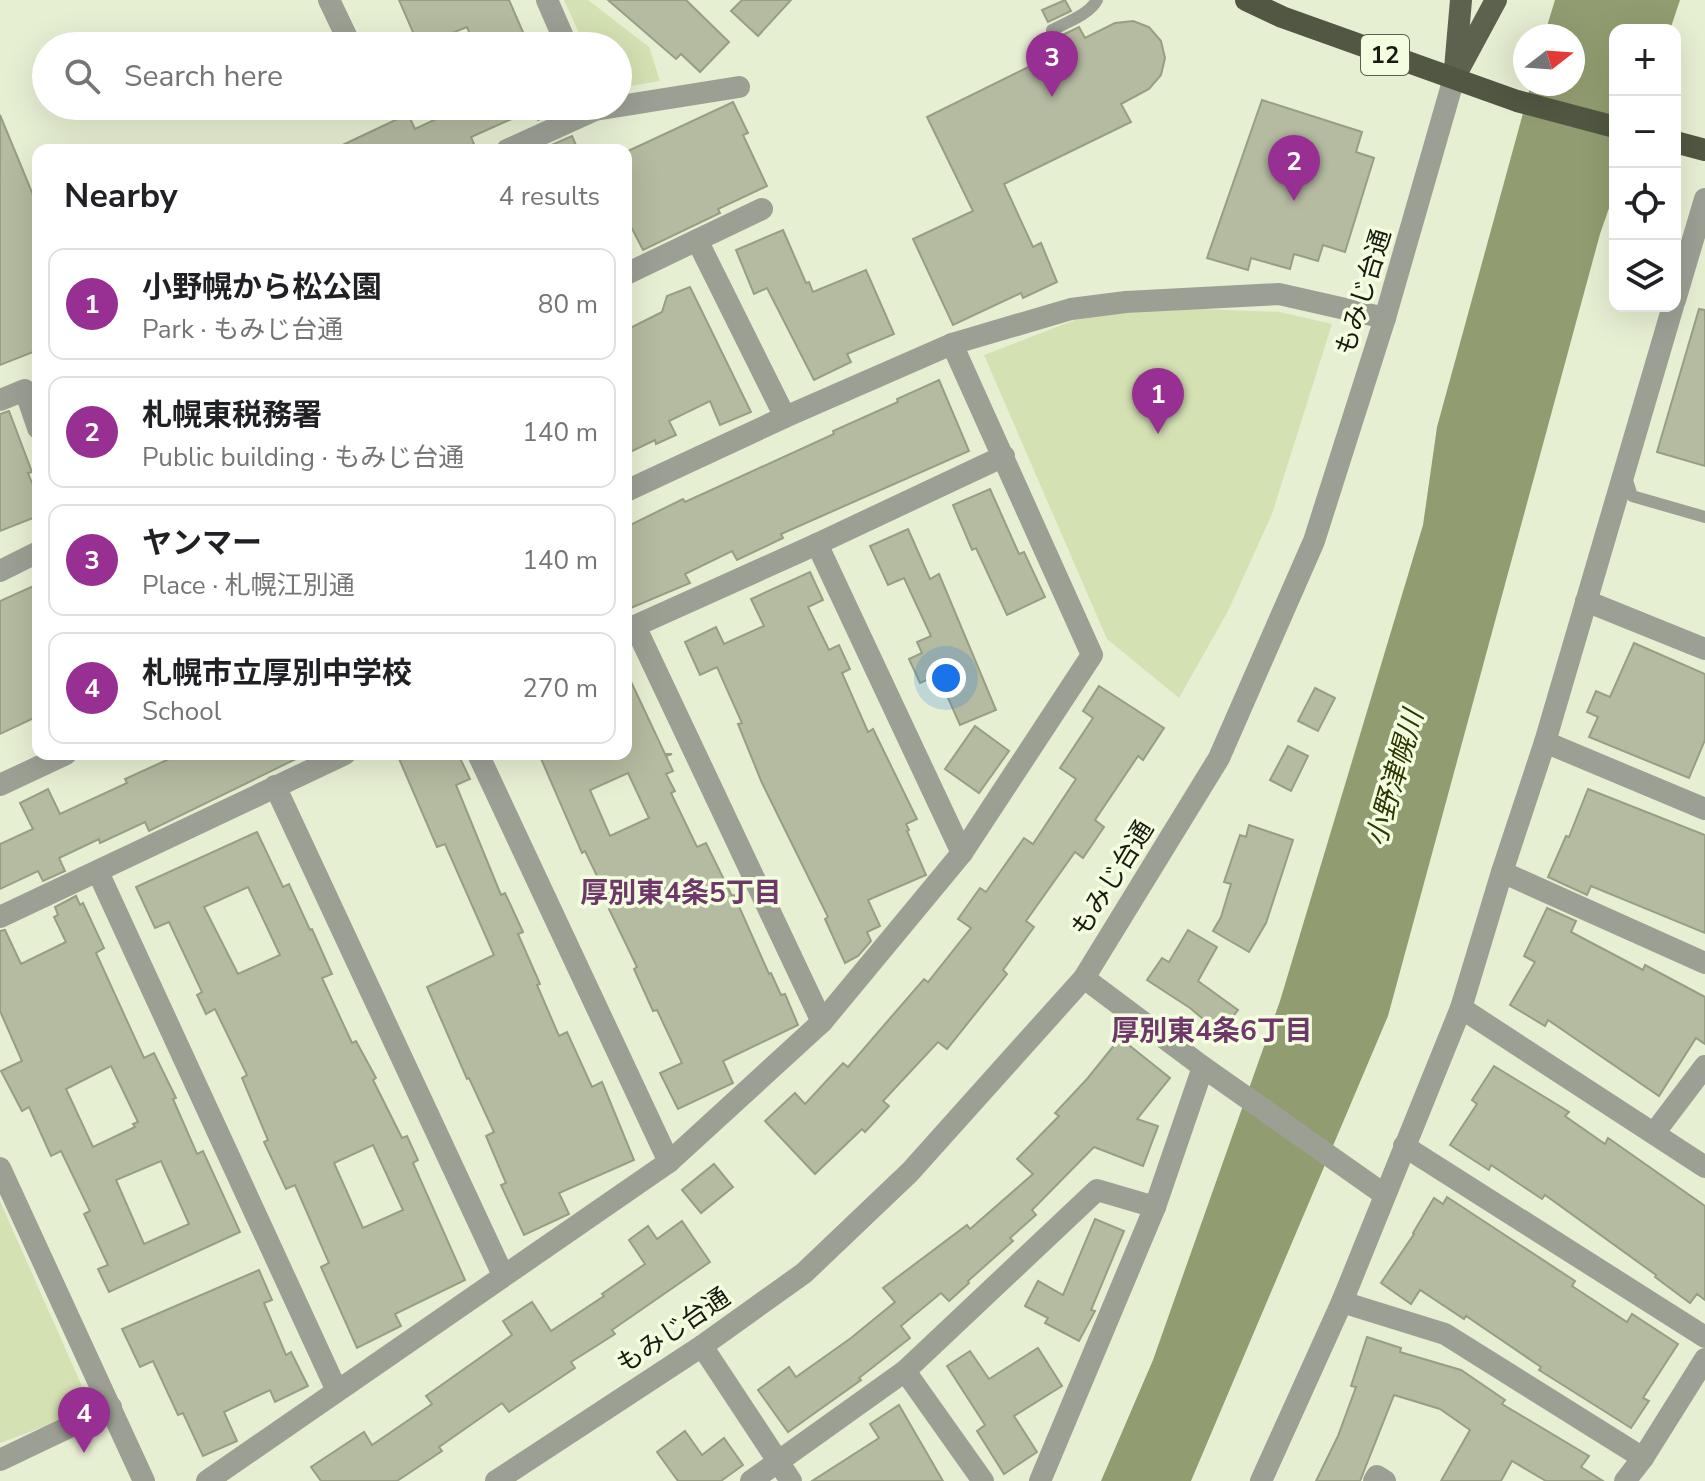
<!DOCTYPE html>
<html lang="en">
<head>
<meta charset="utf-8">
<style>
  :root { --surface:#fff; --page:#f6f6f6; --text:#202124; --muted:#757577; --line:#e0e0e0; --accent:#982f92 }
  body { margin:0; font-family:"Nunito Sans","Noto Sans JP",sans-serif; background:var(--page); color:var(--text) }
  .controls { position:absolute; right:24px; top:24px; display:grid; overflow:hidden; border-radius:16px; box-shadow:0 8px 32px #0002 }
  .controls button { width:72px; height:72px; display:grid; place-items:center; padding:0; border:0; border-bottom:2px solid var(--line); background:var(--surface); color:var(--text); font:40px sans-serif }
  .compass { position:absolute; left:1513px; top:24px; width:72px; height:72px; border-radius:50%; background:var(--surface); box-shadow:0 8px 32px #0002; rotate:73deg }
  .you { position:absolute; left:946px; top:678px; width:28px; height:28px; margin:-20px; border:6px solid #fff; border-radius:50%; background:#1a73e8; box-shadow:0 0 0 12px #1a73e833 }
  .badge { display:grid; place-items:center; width:52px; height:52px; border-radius:50%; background:var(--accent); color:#fff; font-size:26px; font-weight:700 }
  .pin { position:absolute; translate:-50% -66px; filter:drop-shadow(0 2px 4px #0008) }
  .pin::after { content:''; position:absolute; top:42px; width:28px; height:24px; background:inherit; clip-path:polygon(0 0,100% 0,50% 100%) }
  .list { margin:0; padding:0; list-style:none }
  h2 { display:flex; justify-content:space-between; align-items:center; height:104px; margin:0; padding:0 32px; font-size:34px }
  h2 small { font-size:26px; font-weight:400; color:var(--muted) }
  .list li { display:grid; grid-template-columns:52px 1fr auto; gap:24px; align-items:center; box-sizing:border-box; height:112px; margin:0 16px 16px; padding:0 16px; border:2px solid var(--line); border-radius:16px }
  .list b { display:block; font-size:30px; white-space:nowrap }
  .list p { margin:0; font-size:26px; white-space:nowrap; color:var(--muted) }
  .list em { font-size:26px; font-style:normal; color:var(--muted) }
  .icon { flex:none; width:44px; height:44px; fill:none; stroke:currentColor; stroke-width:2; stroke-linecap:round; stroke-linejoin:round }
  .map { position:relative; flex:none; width:1705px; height:1481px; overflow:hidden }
  .search { position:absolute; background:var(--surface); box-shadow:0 8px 32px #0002; left:32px; top:32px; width:600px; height:88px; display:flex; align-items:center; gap:20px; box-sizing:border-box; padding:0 28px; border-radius:44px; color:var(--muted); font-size:30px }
  .panel { position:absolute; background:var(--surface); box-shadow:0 8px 32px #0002; left:32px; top:144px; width:600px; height:616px; border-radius:16px }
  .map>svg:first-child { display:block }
</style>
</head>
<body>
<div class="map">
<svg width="1705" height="1481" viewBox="0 0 1705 1481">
  <rect width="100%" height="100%" fill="#e7efd3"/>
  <g fill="#d4e1b2">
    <path d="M564,0H588L649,47L660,81L618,88V46H585Z"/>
    <path d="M1177,308L1280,312L1332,324L1272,514L1228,611L1179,698L1107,639L984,355L1080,318Z"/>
    <path d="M0,1201L92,1409L0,1443Z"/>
  </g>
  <path fill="#919d70" d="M1555,0H1680L1670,30H1615V191L1600,234L1388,1016L1191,1481H1101L1153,1360L1280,1001L1423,525L1437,427L1531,84H1573V36H1544Z"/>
  <g fill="#b4bba0" stroke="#979e84" stroke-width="2" fill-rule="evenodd">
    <path d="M399,0H509L529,46H475L467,27L419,46Z"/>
    <path d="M608,0H686L729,42L700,72L681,54L676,59Z"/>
    <path d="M742,0H791L758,36L731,11Z"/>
    <path d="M1065,0L1071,11L1048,22L1042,10Z"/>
    <path d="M1133,21L1149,27L1161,41L1165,58L1161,75L1149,89L1121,104L1131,122L1004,184L1033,247L1041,243L1057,282L1023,298L1021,293L953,325L913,239L973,211L927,117L1063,50L1056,38L1079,27L1085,38L1115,23Z"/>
    <path d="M1262,100L1362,132L1356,152L1374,158L1345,252L1323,245L1318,261L1294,254L1290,269L1251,258L1248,270L1207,258Z"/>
    <path d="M733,102L748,133L743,135L767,186L718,209L720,213L643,250L626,217V152Z"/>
    <path d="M464,106H560L562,110L538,120L534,109L471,137L474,144L462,150H332L408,114L415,129Z"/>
    <path d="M0,115L38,207V350L0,365Z"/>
    <path d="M572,136L578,150H550L549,146Z"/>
    <path d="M783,230L806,283L809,282L813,292L866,270L894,334L847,354L851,362L814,380L767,288L754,294L736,250Z"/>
    <path d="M690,287L751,412L720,425L710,401L669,421L676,435L656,444L655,440L626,454V330L662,312L667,296Z"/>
    <path d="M1699,309L1705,310V466L1657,452Z"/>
    <path d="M939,380L969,451L781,534L783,538L737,560L732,551L685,574L690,583L626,610V527L683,499L685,502L834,434L833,431L898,402L897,399Z"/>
    <path d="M9,411L32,472L28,473L38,498V516L0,531V414Z"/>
    <path d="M990,489L1019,554L1024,552L1045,597L1007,615L976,548L972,550L953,505Z"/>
    <path d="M908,529L930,579L939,574L996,710L960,725L938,675L920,683L909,659L922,653L917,642L931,636L904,578L888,585L870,546Z"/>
    <path d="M810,572L823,600L808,607L829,650L839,645L850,669L842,673L868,732L873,729L917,819L906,824L909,830L907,831L926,875L868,900L880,926L867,932L871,941L858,956L845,963L825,919L828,917L762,783L738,724L742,723L717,667L700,675L685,642L716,627L724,644L764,626L751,599Z"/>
    <path d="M38,584V716L0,734V601Z"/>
    <path d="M1634,643L1705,674V740L1689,778L1589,737L1598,717L1587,712L1596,691L1610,697Z"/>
    <path d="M626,671L665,754H672L666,756L673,771L666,774L675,791L671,793L697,847L706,843L732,896L734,895L769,974L771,973L781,995L785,994L798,1025L723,1061L733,1083L678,1109L660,1073L682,1063L657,1010L653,1011L634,969L637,967L609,909L612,907L585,851L582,853L539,754H626ZM628,773L649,818L610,836L590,790Z"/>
    <path d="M1099,686L1164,728L1143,760L1138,756L1095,820L1104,827L1083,858L1075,852L1026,921L1034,927L1003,970L1007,974L947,1049L938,1042L883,1101L889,1106L865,1132L862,1129L815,1174L765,1121L795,1093L805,1104L843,1063L848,1067L924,979L928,982L971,928L958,919L980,888L986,892L1024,838L1033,844L1076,779L1060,768L1093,718L1083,711Z"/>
    <path d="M1315,688L1335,698L1318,731L1298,721Z"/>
    <path d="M975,726L1009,751L979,793L945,769Z"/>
    <path d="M1288,746L1308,756L1291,791L1270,780Z"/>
    <path d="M180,754H306L149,831L145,822L100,843L99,839L59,858L65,871L43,881L38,871L0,889V844L33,829L20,803L48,789L60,814L127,783L125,779Z"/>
    <path d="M397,754H458L470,779L456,785L501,895L505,893L523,932L518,934L540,984L537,985L559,1036L567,1032L592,1087L602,1082L634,1160L559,1193L569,1214L524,1235L501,1185L506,1183L486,1136L494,1132L469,1078L467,1079L427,987L494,955L445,844L437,847Z"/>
    <path d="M1588,789L1705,835V933L1591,886L1587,895L1548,877L1566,836L1569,837Z"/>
    <path d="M1249,825L1293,840L1266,923L1249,952L1213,931L1221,917L1231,884L1224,882L1240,835L1246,837Z"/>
    <path d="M257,832L283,887L289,884L310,930L312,929L332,974L322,978L352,1043L356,1041L376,1078L373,1080L402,1138L407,1136L418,1160L413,1163L465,1280L395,1314L401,1326L357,1348L321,1267L329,1263L295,1185L286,1189L264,1142L268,1140L242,1078L247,1075L215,1009L206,1014L197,995L202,992L169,922L155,928L136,887ZM248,887L280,955L238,974L204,907ZM373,1145L403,1210L363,1228L334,1163Z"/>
    <path d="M76,896L80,905L83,903L104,948L96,953L144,1058L154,1053L176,1098L173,1099L197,1154L203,1151L240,1232L109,1292L98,1269L108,1265L84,1214L90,1211L61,1151L51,1156L29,1107L22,1111L1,1071L22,1061L0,1011V931L5,930L21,964L66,942L54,917L58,915L55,907ZM111,1066L138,1122L133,1124L135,1127L93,1147L66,1089ZM161,1161L189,1224L144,1244L116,1180Z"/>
    <path d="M1547,908L1576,921L1571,932L1643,970L1645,965L1705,997V1044L1696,1038L1659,1096L1548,1020L1545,1026L1510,1005L1535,962L1524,956Z"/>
    <path d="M1188,930L1217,947L1198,981L1238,1010L1220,1033L1190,1008L1147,980L1162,958L1169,962Z"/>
    <path d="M1120,1038L1170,1078L1137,1119L1158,1126L1143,1166L1094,1147L1032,1210L1036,1215L1010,1238L1013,1241L968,1281L969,1283L949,1301L941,1293L901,1326L910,1338L859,1378L861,1380L788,1432L758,1390L789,1367L796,1377L851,1338L895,1302L883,1288L967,1225L970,1229L1033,1174L1017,1159L1059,1116L1055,1113L1087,1079Z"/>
    <path d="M1494,1066L1569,1112L1565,1116L1605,1144L1608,1138L1705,1206V1300L1697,1294L1690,1303L1655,1277L1656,1275L1545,1195L1542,1199L1491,1165L1489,1170L1450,1145L1477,1104L1472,1100Z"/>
    <path d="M714,1164L733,1187L701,1213L682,1190Z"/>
    <path d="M1447,1197L1575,1281L1572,1286L1627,1322L1632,1314L1678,1344L1643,1398L1649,1401L1631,1428L1539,1370L1541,1367L1466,1316L1464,1319L1420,1290L1411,1304L1381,1283L1414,1234L1413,1233L1434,1198L1443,1204Z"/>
    <path d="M1095,1219L1124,1231L1091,1310L1095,1311L1079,1341L1045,1323L1048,1318L1025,1306L1038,1281L1063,1295Z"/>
    <path d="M682,1221L710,1262L612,1330L615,1334L571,1362L575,1368L509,1412L502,1403L439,1447L442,1451L397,1481H321L311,1467L364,1432L372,1445L432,1404L426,1396L512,1335L503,1321L532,1302L551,1331L604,1296L602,1294L645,1264L629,1240L648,1226L657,1239Z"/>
    <path d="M259,1270L272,1300L264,1303L286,1355L291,1352L308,1386L275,1402L270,1390L224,1412L237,1441L203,1456L183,1413L178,1415L153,1361L140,1367L122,1329Z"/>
    <path d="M1367,1337L1401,1348L1400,1352L1461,1370L1505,1400L1502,1404L1589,1456L1581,1467L1603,1481H1546L1512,1461L1501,1481H1441L1470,1430L1440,1409L1394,1395L1360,1481H1316L1338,1436L1356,1387L1351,1386Z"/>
    <path d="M1038,1348L1062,1386L1014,1416L1037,1452L1004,1474L977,1431L985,1425L947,1366L970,1351L989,1379Z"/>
    <path d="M899,1405L943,1481H812L879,1438L870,1424Z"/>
    <path d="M685,1431L702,1455L724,1438L743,1465L721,1481H678L657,1452Z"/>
  </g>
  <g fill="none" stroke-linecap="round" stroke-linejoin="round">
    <g stroke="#9ca094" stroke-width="12">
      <path d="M1052,30C1067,22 1089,15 1097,0"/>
      <path d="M1626,477L1632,496L1705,517"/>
    </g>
    <g stroke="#9ca094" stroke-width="22">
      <path d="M329,0L351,46"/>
      <path d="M547,0L567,46"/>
      <path d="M507,150L595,110L739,87"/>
      <path d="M697,240L785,417"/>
      <path d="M626,274L762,209"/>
      <path d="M1675,300L1705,199"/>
      <path d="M0,400L25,390L38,428"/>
      <path d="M817,544L962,853"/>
      <path d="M0,571L38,552"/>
      <path d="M1586,601L1705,649"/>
      <path d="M635,626L822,1022"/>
      <path d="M626,630L817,544L1004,456"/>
      <path d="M1545,742L1705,809"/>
      <path d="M478,754L669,1162"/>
      <path d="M275,786L503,1275"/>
      <path d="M98,872L337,1391"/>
      <path d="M1502,872L1705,963"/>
      <path d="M0,917L345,754"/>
      <path d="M1084,978L1203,1067L1385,1195"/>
      <path d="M1655,1132L1705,1066"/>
      <path d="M1404,1146L1705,1337"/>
      <path d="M0,1168L144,1481"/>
      <path d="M1342,1302L1445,1334L1643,1458"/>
      <path d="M702,1346L791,1481"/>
      <path d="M905,1371L983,1481"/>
      <path d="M0,1460L111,1407"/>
      <path d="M207,1481L669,1162L822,1022L962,853L1092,655L952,344"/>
      <path d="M751,1481L905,1371L1097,1190L1155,1207"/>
      <path d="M1040,1481L1155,1207L1203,1067"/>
      <path d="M1261,1481L1342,1302L1461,1008L1502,872L1545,742L1673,306"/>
      <path d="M1374,1481L1377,1476L1385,1481"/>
    </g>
    <g stroke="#9ca094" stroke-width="22">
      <path d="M626,491L785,417L952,344L1071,309L1126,302L1279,294L1385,318"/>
      <path d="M0,785L66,754"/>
      <path d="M1461,1008L1705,1167"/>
      <path d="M496,1481L702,1346L804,1273L910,1172L1084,978L1219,758L1314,541L1385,318L1454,78"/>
      <path d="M1625,1481L1643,1458L1705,1359"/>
    </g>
    <g stroke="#5c624e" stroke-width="22">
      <path d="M1455,69L1461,0"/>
      <path d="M1454,78L1496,0"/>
    </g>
    <g stroke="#515742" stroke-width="22">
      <path d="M1246,0L1282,17L1517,101L1615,127"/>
      <path d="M1675,142L1705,150"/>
    </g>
  </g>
  <g text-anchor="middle" stroke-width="7" stroke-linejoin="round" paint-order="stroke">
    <rect fill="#f5fde0" stroke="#5a5f4f" stroke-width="2" x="1361" y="35" width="48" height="40" rx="6"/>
    <g font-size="24" font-weight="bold" fill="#181b11">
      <text x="1385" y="63">12</text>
    </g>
    <g font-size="26" fill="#181b11" stroke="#f5fde0">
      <text transform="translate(1363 292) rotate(-73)" y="9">もみじ台通</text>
      <text transform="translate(1112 878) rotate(-58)" y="9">もみじ台通</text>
      <text transform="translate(673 1330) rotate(-34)" y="9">もみじ台通</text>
    </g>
    <g font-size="28" font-style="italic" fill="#2d3700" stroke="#f5fde0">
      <text transform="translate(1394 778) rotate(-74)" y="10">小野津幌川</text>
    </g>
    <g font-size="28" font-weight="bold" fill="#6e3969" stroke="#f5fde0">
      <text x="681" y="902">厚別東4条5丁目</text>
      <text x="1212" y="1040">厚別東4条6丁目</text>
    </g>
  </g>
</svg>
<div class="controls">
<button>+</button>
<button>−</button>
<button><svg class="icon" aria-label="locate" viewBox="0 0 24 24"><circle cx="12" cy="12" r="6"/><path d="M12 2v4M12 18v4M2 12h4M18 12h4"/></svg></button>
<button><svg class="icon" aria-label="layers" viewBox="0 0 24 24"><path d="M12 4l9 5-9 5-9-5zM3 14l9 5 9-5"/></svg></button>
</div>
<svg class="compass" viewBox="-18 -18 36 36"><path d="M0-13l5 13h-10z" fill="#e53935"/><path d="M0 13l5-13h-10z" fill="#757577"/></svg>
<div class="you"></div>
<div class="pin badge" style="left:1158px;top:434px">1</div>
<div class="pin badge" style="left:1294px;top:201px">2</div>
<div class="pin badge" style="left:1052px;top:97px">3</div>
<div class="pin badge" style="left:84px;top:1453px">4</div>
<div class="search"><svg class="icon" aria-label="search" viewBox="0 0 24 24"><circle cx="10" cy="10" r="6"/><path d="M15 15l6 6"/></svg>Search here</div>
<section class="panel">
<h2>Nearby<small>4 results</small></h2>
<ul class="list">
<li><span class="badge">1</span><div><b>小野幌から松公園</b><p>Park · もみじ台通</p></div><em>80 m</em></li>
<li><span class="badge">2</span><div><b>札幌東税務署</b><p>Public building · もみじ台通</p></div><em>140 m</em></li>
<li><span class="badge">3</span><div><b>ヤンマー</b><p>Place · 札幌江別通</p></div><em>140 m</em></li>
<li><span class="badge">4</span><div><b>札幌市立厚別中学校</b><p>School</p></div><em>270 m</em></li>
</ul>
</section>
</div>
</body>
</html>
